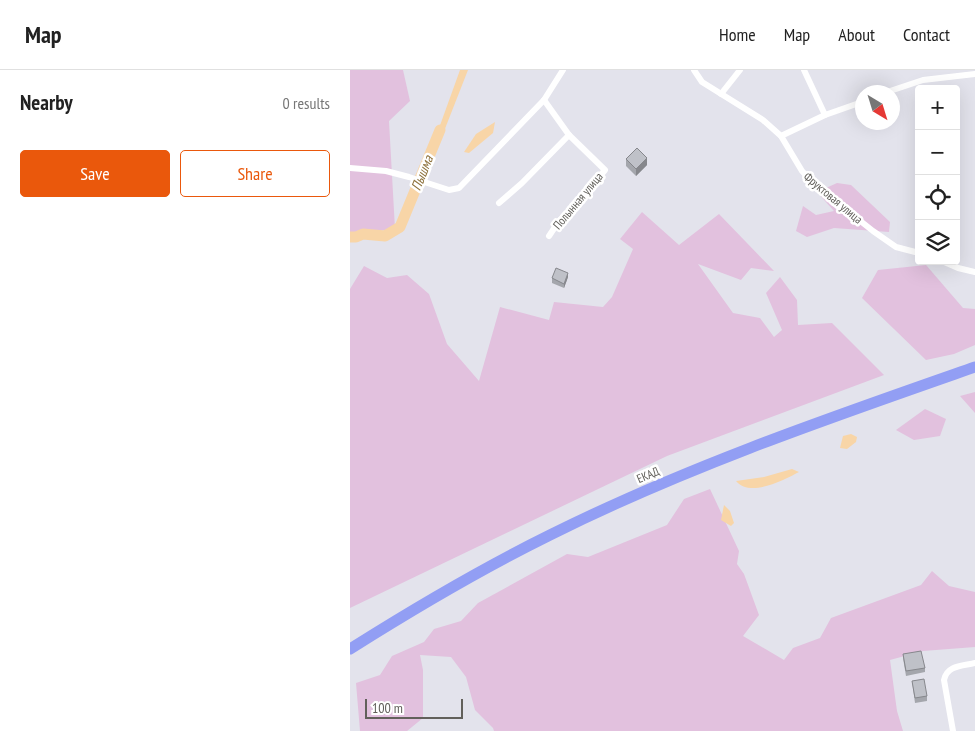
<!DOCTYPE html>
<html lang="en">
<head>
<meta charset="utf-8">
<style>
  :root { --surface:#fff; --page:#f2f2f2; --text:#222; --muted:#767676; --line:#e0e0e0; --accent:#ea580c }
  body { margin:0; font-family:"PT Sans Narrow",sans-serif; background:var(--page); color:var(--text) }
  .controls { position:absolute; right:15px; top:15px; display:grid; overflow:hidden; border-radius:5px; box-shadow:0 5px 20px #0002 }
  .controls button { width:45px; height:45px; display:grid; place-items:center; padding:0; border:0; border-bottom:1px solid var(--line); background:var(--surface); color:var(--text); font:25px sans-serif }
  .compass { position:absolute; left:505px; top:15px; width:45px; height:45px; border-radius:50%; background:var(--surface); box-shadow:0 5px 20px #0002; rotate:142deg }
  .scale { position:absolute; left:15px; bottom:12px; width:98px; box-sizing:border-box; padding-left:5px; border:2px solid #62605b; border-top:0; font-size:14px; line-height:18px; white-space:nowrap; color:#62605b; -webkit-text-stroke:4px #fff; paint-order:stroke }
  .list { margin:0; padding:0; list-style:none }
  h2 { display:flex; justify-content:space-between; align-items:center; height:65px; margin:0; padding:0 20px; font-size:21px }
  h2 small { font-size:16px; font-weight:400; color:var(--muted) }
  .actions { display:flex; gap:10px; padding:15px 20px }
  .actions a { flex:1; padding:11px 0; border:1px solid var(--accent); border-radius:5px; text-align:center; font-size:18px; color:var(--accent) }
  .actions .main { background:var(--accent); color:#fff }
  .icon { flex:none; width:28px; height:28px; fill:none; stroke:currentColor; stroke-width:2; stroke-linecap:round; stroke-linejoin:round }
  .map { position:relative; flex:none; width:625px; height:661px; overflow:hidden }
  header { display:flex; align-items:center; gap:30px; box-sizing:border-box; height:70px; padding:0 25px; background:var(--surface); border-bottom:1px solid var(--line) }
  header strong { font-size:24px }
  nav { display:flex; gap:28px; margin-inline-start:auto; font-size:18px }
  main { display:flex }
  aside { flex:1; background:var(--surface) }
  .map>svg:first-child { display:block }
</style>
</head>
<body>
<header>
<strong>Map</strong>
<nav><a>Home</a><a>Map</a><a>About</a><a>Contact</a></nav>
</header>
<main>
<aside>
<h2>Nearby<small>0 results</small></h2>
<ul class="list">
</ul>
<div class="actions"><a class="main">Save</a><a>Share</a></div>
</aside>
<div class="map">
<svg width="625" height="661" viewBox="0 0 625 661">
  <rect width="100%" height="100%" fill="#e3e3ec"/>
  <g fill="#e2c1de">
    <path d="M0,0H53L60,31L39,51L45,159L0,164Z"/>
    <path d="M487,113L501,115L540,152L539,162L484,158L457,167L446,161L453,136L466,145L484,141L467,122Z"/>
    <path d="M292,142L329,175L369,144L424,201L401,198L391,210L348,194L383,243L410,248L424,267L432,260L416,223L430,207L447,230L448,255L482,253L534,305L317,386L0,538V219L14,196L37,208L57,205L79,224L97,274L129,311L150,237L199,250L204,232L253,237L262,227L283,179L270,169Z"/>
    <path d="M576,195L613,238L625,239V275L604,284L576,290L512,228L528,200Z"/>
    <path d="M625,322V343L610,326Z"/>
    <path d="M575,339L596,349L590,366L564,370L546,360Z"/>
    <path d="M360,419L389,481L387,494L394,504L409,545L393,566L434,590L443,578L470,568L481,548L571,515L582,501L599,516L625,522V577L573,581L540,590L547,641L553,661H144L143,658L125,640L116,607L101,587L70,585L73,600V648L57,661H10L6,613L30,605L42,586L74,572L84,559L111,551L128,533L217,484L238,487L317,455L334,429Z"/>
  </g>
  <g fill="#f8d5a7">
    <path d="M110,0H118L89,74L84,72Z"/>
    <path d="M145,52L143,63L119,83L114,82L126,64Z"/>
    <path d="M501,364L507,367L506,372L497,379L490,378L493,366Z"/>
    <path d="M442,399L449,402C434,410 400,428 386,411L414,407Z"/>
    <path d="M374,435L380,441L384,453L381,456L371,450Z"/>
  </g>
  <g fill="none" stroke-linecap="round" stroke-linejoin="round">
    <path stroke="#f8d5a7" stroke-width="11" d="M0,167H6L13,164L35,166L50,157L90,60"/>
    <g stroke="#fff" stroke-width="6">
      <path d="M344,0L352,12L413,50L431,66L452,101L465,115L523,161L546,177L569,183"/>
      <path d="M454,0L475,45"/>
      <path d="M537,22L573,10L625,4"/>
      <path d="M371,24L390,0"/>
      <path d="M194,30L219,65L255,100L225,136L209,151L199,166"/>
      <path d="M431,66L475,45L512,32"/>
      <path d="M0,98L36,101L59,107L99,120L109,118L194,30L213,0"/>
      <path d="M149,133L172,113L219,65"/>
      <path d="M592,191L608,198L625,202"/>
      <path d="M603,661L594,610C597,595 613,596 625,593"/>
    </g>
    <path stroke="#929ef4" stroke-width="11" d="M0,579C65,538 131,499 200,465C336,397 482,347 625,297"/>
  </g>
  <g fill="#a4a6ac">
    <path d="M276,89L297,95L286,106L276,96Z"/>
    <path d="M218,207L214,218L202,213V208Z"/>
    <path d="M553,584L575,598V602L556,606L553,588Z"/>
    <path d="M562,611L577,626V631L565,633Z"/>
  </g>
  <g fill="#86878c">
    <path d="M297,88V95L286,106V99Z"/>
    <path d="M218,203V207L214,218V214Z"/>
  </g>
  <g fill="#bfc1c8" stroke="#86878c">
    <path d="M287,78L297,88L286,99L276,89Z"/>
    <path d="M206,198L218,203L214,214L202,208Z"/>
    <path d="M571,581L575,598L556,601L553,584Z"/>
    <path d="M574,609L577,626L565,628L562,611Z"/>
  </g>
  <g text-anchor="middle" stroke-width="5" stroke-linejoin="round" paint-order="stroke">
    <g font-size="12" fill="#62605b" stroke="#fff">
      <text transform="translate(483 128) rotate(40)" y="4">Фруктовая улица</text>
      <text transform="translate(228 131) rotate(-50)" y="4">Полынная улица</text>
      <text transform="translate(298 405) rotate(-23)" y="4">ЕКАД</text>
    </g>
    <g font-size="14" font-style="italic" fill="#8e723d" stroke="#fff">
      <text transform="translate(72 103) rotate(-68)" y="5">Пышма</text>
    </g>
  </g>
</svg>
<div class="controls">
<button>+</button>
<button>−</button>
<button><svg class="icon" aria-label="locate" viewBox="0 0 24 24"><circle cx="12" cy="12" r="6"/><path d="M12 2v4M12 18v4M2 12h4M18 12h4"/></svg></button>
<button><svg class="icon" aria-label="layers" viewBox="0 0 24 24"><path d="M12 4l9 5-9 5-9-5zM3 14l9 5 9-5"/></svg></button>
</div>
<svg class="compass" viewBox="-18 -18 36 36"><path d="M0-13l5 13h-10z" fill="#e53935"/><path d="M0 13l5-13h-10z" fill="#767676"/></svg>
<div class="scale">100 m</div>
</div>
</main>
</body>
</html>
